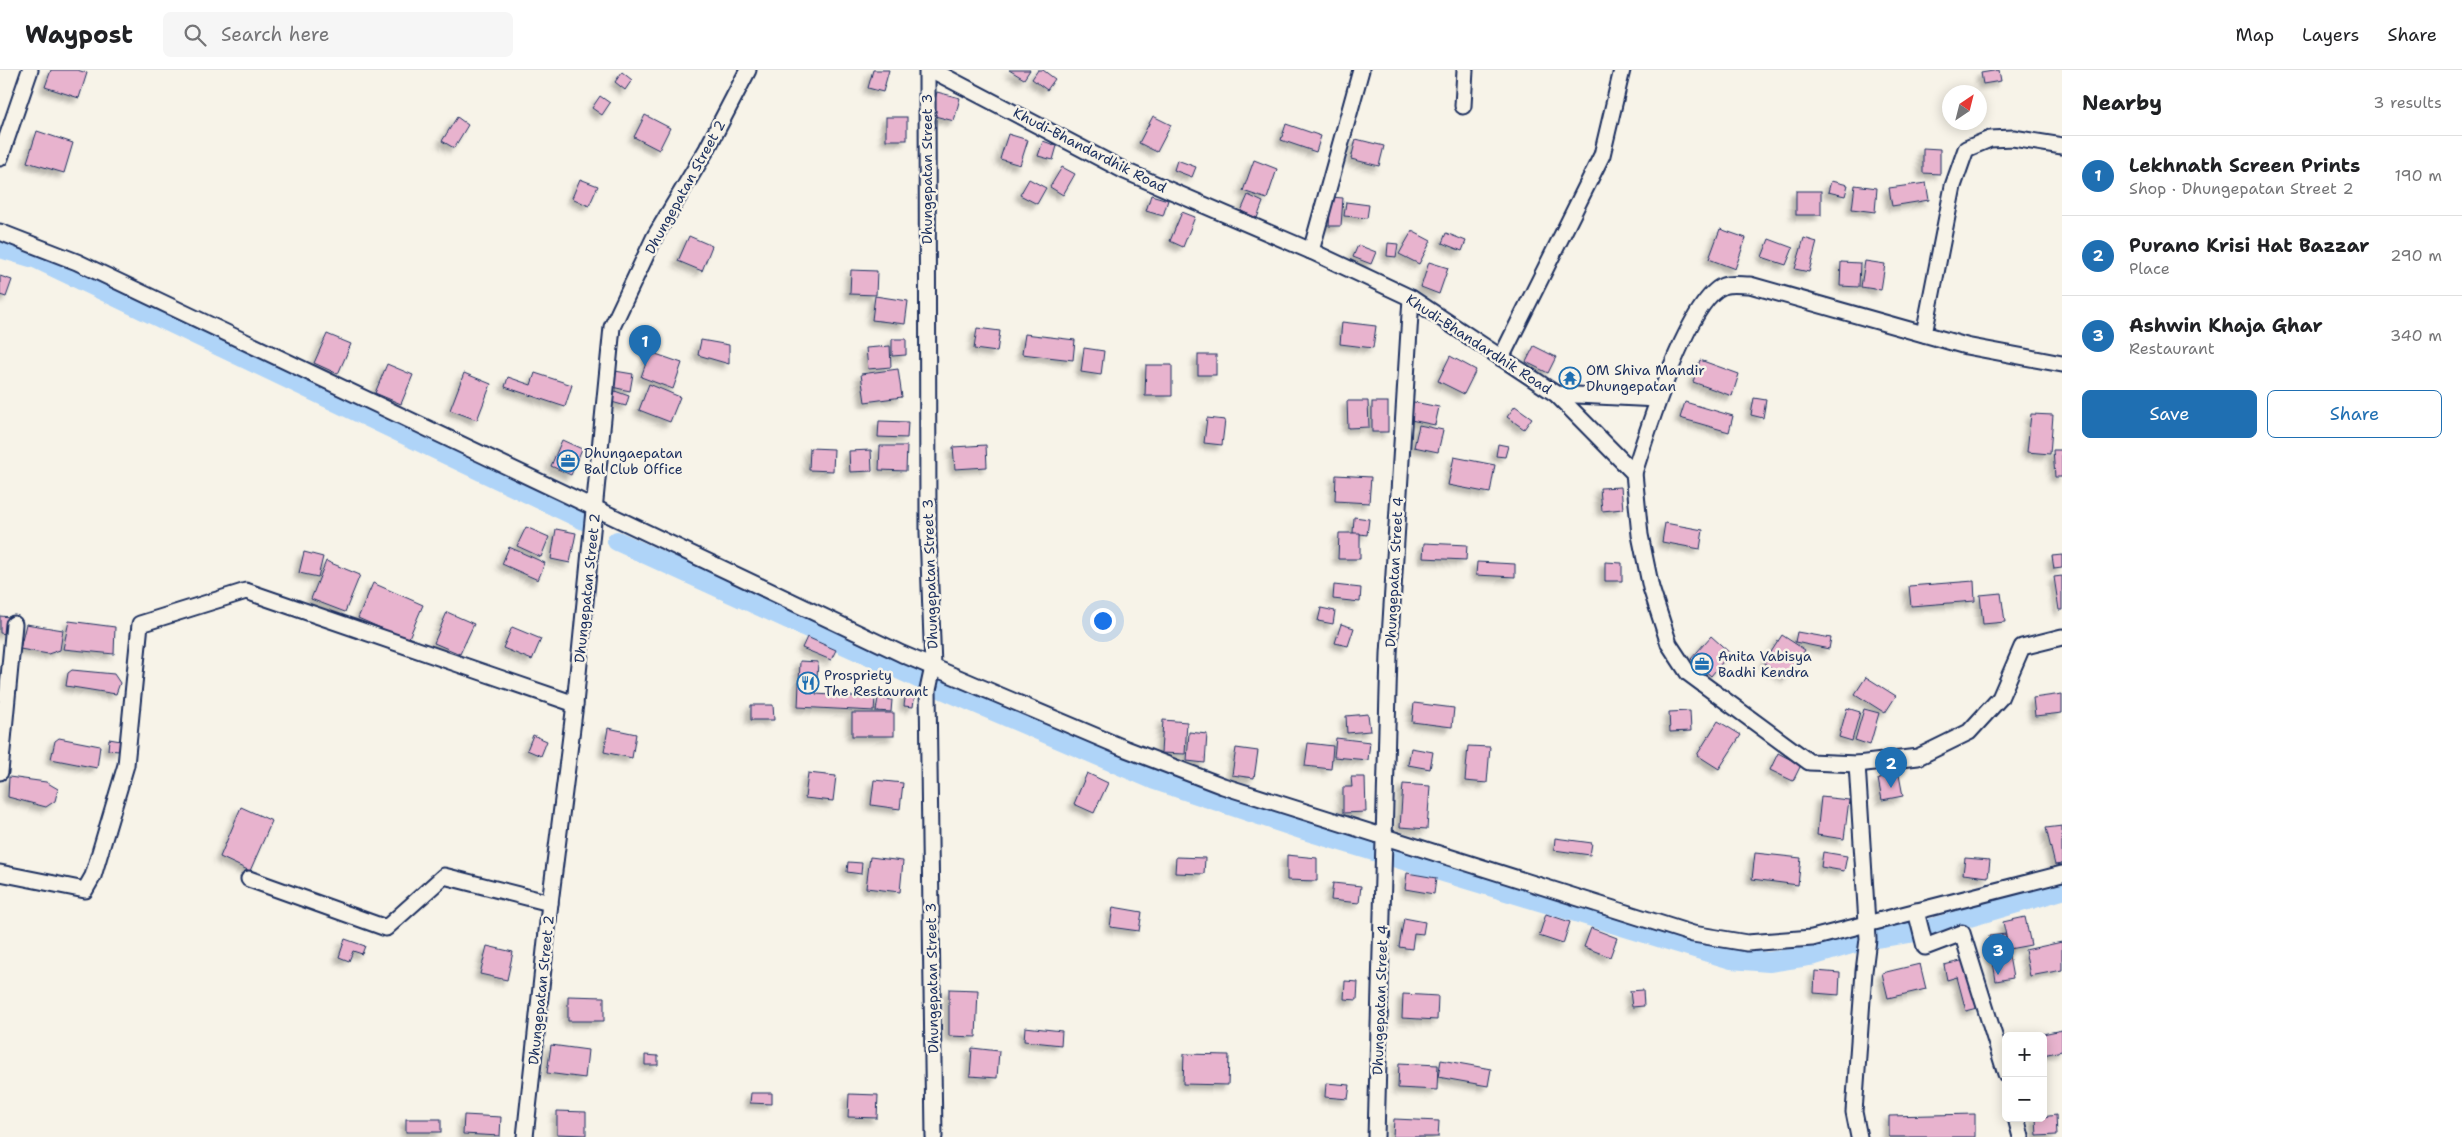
<!DOCTYPE html>
<html lang="en">
<head>
<meta charset="utf-8">
<style>
  :root { --surface:#fff; --page:#f6f6f6; --text:#202124; --muted:#757577; --line:#e0e0e0; --accent:#1f6fb2 }
  body { margin:0; font-family:"Shantell Sans",sans-serif; background:var(--page); color:var(--text) }
  .controls { position:absolute; right:15px; bottom:15px; display:grid; overflow:hidden; border-radius:8px; box-shadow:0 2px 12px #0003 }
  .controls button { width:45px; height:45px; display:grid; place-items:center; padding:0; border:0; border-bottom:1px solid var(--line); background:var(--surface); color:var(--text); font:25px sans-serif }
  .compass { position:absolute; left:1942px; top:15px; width:45px; height:45px; border-radius:50%; background:var(--surface); box-shadow:0 2px 12px #0003; rotate:35deg }
  .you { position:absolute; left:1102px; top:550px; width:18px; height:18px; margin:-12px; border:4px solid #fff; border-radius:50%; background:#1a73e8; box-shadow:0 0 0 8px #1a73e833 }
  .badge { display:grid; place-items:center; width:32px; height:32px; border-radius:50%; background:var(--accent); color:#fff; font-size:16px; font-weight:700 }
  .pin { position:absolute; translate:-50% -41px; filter:drop-shadow(0 1px 2px #0008) }
  .pin::after { content:''; position:absolute; top:26px; width:18px; height:15px; background:inherit; clip-path:polygon(0 0,100% 0,50% 100%) }
  .list { margin:0; padding:0; list-style:none }
  h2 { display:flex; justify-content:space-between; align-items:center; height:65px; margin:0; padding:0 20px; font-size:21px }
  h2 small { font-size:16px; font-weight:400; color:var(--muted) }
  .list li { display:grid; grid-template-columns:32px 1fr auto; gap:15px; align-items:center; box-sizing:border-box; height:80px; padding:0 20px; border-top:1px solid var(--line) }
  .list b { display:block; font-size:19px; white-space:nowrap }
  .list p { margin:0; font-size:16px; white-space:nowrap; color:var(--muted) }
  .list em { font-size:16px; font-style:normal; color:var(--muted) }
  .actions { display:flex; gap:10px; padding:15px 20px }
  .actions a { flex:1; padding:11px 0; border:1px solid var(--accent); border-radius:8px; text-align:center; font-size:18px; color:var(--accent) }
  .actions .main { background:var(--accent); color:#fff }
  .icon { flex:none; width:28px; height:28px; fill:none; stroke:currentColor; stroke-width:2; stroke-linecap:round; stroke-linejoin:round }
  .map { position:relative; flex:none; width:2062px; height:1067px; overflow:hidden }
  header { display:flex; align-items:center; gap:30px; box-sizing:border-box; height:70px; padding:0 25px; background:var(--surface); border-bottom:1px solid var(--line) }
  header strong { font-size:24px }
  nav { display:flex; gap:28px; margin-inline-start:auto; font-size:18px }
  .search { width:350px; height:45px; background:var(--page); display:flex; align-items:center; gap:12px; box-sizing:border-box; padding:0 18px; border-radius:8px; color:var(--muted); font-size:19px }
  main { display:flex }
  aside { flex:1; background:var(--surface) }
  .map>svg:first-child { display:block }
</style>
</head>
<body>
<header>
<strong>Waypost</strong>
<div class="search"><svg class="icon" aria-label="search" viewBox="0 0 24 24"><circle cx="10" cy="10" r="6"/><path d="M15 15l6 6"/></svg>Search here</div>
<nav><a>Map</a><a>Layers</a><a>Share</a></nav>
</header>
<main>
<div class="map">
<svg width="2062" height="1067" viewBox="0 0 2062 1067">
  <defs>
    <filter id="shadow"><feDropShadow dx="-4.5" dy="4.5" stdDeviation="2.5" flood-color="#0004"/></filter>
  </defs>
  <rect width="100%" height="100%" fill="#f7f3e8"/>
  <filter id="ink" filterUnits="userSpaceOnUse"><feTurbulence type="fractalNoise" baseFrequency=".02" numOctaves="2"/><feDisplacementMap in="SourceGraphic" scale="10" xChannelSelector="R" yChannelSelector="G"/><feConvolveMatrix kernelMatrix="1 2 1 2 8 2 1 2 1" color-interpolation-filters="sRGB"/></filter>
  <g filter="url(#ink)">
    <g fill="none" stroke-linecap="round" stroke-linejoin="round">
      <g stroke="#afd4f8" stroke-width="20">
        <path d="M0,178L37,189L586,451"/>
        <path d="M617,471L922,610"/>
        <path d="M938,617L1155,710L1304,760L1731,889L1769,892L1815,885L1868,869L1922,861L2062,820"/>
      </g>
    </g>
    <g fill="#e8b3ce" stroke="#1b2f5e" filter="url(#shadow)">
      <path d="M51,0H77L87,3L79,28L45,17Z"/>
      <path d="M873,0H889L883,22L868,18Z"/>
      <path d="M1009,0H1030L1024,9Z"/>
      <path d="M1038,0H1043L1055,9L1047,20L1032,9Z"/>
      <path d="M1999,0L2001,11L1983,14L1981,3Z"/>
      <path d="M622,2L632,10L625,20L615,12Z"/>
      <path d="M937,22L960,28L954,51L931,45Z"/>
      <path d="M600,26L610,33L602,45L592,38Z"/>
      <path d="M645,45L670,58L659,80L634,67Z"/>
      <path d="M1153,46L1171,55L1157,82L1139,73Z"/>
      <path d="M457,47L468,55L454,78L442,71Z"/>
      <rect x="886" y="47" width="21" height="23"/>
      <path d="M1286,54L1321,66L1316,82L1281,70Z"/>
      <path d="M37,61L73,73L64,103L27,92Z"/>
      <path d="M1008,64L1028,70L1020,95L1000,89Z"/>
      <path d="M1356,69L1384,76L1379,96L1351,89Z"/>
      <path d="M1043,71L1057,76L1053,90L1038,86Z"/>
      <path d="M1923,78L1940,79V104L1923,103Z"/>
      <path d="M1177,90L1196,97L1192,107L1174,100Z"/>
      <path d="M1254,90L1277,99L1267,129L1243,121Z"/>
      <path d="M1062,97L1075,104L1063,125L1050,117Z"/>
      <path d="M580,109L598,116L589,136L572,128Z"/>
      <path d="M1029,109L1046,118L1037,134L1020,125Z"/>
      <path d="M1831,111L1848,115L1845,126L1828,122Z"/>
      <path d="M1926,113L1929,130L1892,136L1889,118Z"/>
      <path d="M1855,115L1877,118L1875,142L1852,139Z"/>
      <rect x="1796" y="121" width="25" height="24"/>
      <path d="M1151,125L1168,130L1163,146L1146,141Z"/>
      <path d="M1248,125L1263,132L1257,148L1241,141Z"/>
      <path d="M1331,127L1343,128L1341,156H1329Z"/>
      <path d="M1346,132L1369,135L1367,148L1344,146Z"/>
      <path d="M1182,142L1195,147L1183,177L1170,171Z"/>
      <path d="M1720,159L1746,168L1735,199L1709,189Z"/>
      <path d="M1412,161L1431,171L1419,194L1399,184Z"/>
      <path d="M1446,163L1466,171L1462,181L1442,173Z"/>
      <path d="M689,166L712,176L702,201L678,191Z"/>
      <path d="M1804,168L1817,172L1809,202L1795,199Z"/>
      <path d="M1769,169L1793,178L1786,195L1762,187Z"/>
      <path d="M1388,173L1398,174L1396,187L1387,186Z"/>
      <path d="M1358,175L1376,182L1371,194L1353,187Z"/>
      <path d="M1865,191L1885,194L1881,220L1861,217Z"/>
      <path d="M1429,192L1448,198L1439,224L1421,217Z"/>
      <path d="M1841,192L1860,193L1859,217L1840,216Z"/>
      <path d="M851,200L877,201L876,225L850,224Z"/>
      <path d="M0,206L12,210L6,227L0,225Z"/>
      <path d="M875,226L908,231L905,254L872,250Z"/>
      <path d="M1342,252L1376,256L1373,278L1340,274Z"/>
      <path d="M977,258L1000,261L997,282L974,279Z"/>
      <path d="M327,264L351,274L338,304L314,293Z"/>
      <path d="M1025,264L1075,270L1073,290L1022,284Z"/>
      <path d="M892,269H906V285L892,286Z"/>
      <path d="M701,270L729,275V294L698,285Z"/>
      <path d="M890,276L891,297L868,299L866,278Z"/>
      <path d="M1534,276L1556,287L1548,303L1526,292Z"/>
      <path d="M1084,278L1104,281L1101,305L1081,302Z"/>
      <path d="M650,282L682,293L673,319L641,307Z"/>
      <rect x="1198" y="285" width="18" height="20"/>
      <path d="M1450,286L1476,300L1464,324L1438,311Z"/>
      <path d="M1700,290L1739,304L1732,326L1693,312Z"/>
      <path d="M387,294L413,305L401,334L375,323Z"/>
      <path d="M1146,295H1172V326H1145Z"/>
      <path d="M898,299L902,327L865,332L861,304Z"/>
      <path d="M615,301L633,304L630,321L612,317Z"/>
      <path d="M464,303L491,314L477,350L450,340Z"/>
      <path d="M535,303L572,315L565,337L505,317L508,307L531,315Z"/>
      <path d="M649,314L680,327L670,352L639,340Z"/>
      <path d="M612,320L629,326L626,336L608,331Z"/>
      <path d="M1754,328L1766,330L1763,348L1751,345Z"/>
      <path d="M1347,331H1368L1369,357L1348,358Z"/>
      <path d="M1409,331L1439,337L1435,355L1406,349Z"/>
      <rect x="1372" y="332" width="16" height="30"/>
      <path d="M1685,332L1733,346L1729,362L1680,348Z"/>
      <path d="M1515,336L1532,348L1524,359L1507,347Z"/>
      <path d="M2031,344L2053,345L2050,384L2027,382Z"/>
      <path d="M1207,348L1225,350L1222,375L1204,373Z"/>
      <path d="M879,351L908,352L907,368L878,367Z"/>
      <path d="M1419,355L1443,360L1438,382L1414,377Z"/>
      <path d="M562,370L582,379L571,405L551,396Z"/>
      <path d="M1498,374L1508,376L1505,387L1496,386Z"/>
      <path d="M986,375L987,397L955,399L953,377Z"/>
      <path d="M880,376H907L906,401L879,400Z"/>
      <path d="M810,378L834,379L833,401L809,400Z"/>
      <path d="M871,380L872,401L850,402L849,381Z"/>
      <path d="M2053,380H2062V407H2055Z"/>
      <path d="M1454,387L1495,395L1490,423L1448,415Z"/>
      <path d="M1336,405L1371,407L1369,433L1335,431Z"/>
      <path d="M1621,417L1623,439L1602,441L1600,418Z"/>
      <path d="M1354,447L1369,449L1367,465L1353,463Z"/>
      <path d="M1665,453L1703,460L1700,479L1662,472Z"/>
      <path d="M526,457L549,467L541,487L517,476Z"/>
      <path d="M556,459L576,463L570,493L551,489Z"/>
      <path d="M1339,463H1360V489H1338Z"/>
      <path d="M1424,473L1467,475L1466,490L1423,488Z"/>
      <path d="M509,477L545,493L538,510L502,494Z"/>
      <path d="M304,482L323,487L318,507L299,503Z"/>
      <path d="M2062,485V498L2054,499L2052,486Z"/>
      <path d="M326,491L360,505L345,542L311,529Z"/>
      <path d="M1477,492L1515,494V507L1476,505Z"/>
      <path d="M1605,492L1622,493V511H1605Z"/>
      <path d="M2062,506V540H2059L2054,507Z"/>
      <path d="M1974,511L1975,531L1911,536L1909,516Z"/>
      <path d="M373,513L423,535L408,570L358,548Z"/>
      <path d="M1334,515L1361,518L1360,532L1333,529Z"/>
      <path d="M2001,523L2005,552L1983,554L1980,525Z"/>
      <path d="M1321,538L1335,541L1333,554L1318,551Z"/>
      <path d="M447,542L474,554L460,584L434,573Z"/>
      <path d="M0,546L10,547L6,564L0,563Z"/>
      <path d="M69,551L115,557L114,584L63,579Z"/>
      <path d="M26,554L63,560L60,580L48,584L20,579Z"/>
      <path d="M1341,554L1354,558L1348,576L1335,573Z"/>
      <path d="M512,557L541,569L532,590L503,578Z"/>
      <path d="M1797,562L1831,568L1829,579L1795,572Z"/>
      <path d="M1782,565L1805,580L1787,608L1764,593Z"/>
      <path d="M1711,566L1730,583L1711,606L1691,589Z"/>
      <path d="M807,567L836,580L831,590L802,578Z"/>
      <path d="M800,591L818,592L816,624L875,628L874,641L798,637Z"/>
      <path d="M72,600L114,604L120,613L116,624L66,616L68,603Z"/>
      <path d="M1866,607L1896,626L1885,643L1855,624Z"/>
      <path d="M906,621L915,623L913,637L904,636Z"/>
      <path d="M2062,624V643L2035,646L2033,628Z"/>
      <path d="M878,628L892,630L891,642L876,641Z"/>
      <path d="M1414,633L1454,638L1452,657L1412,652Z"/>
      <path d="M751,635H773L774,650H751Z"/>
      <path d="M1847,638L1860,642L1852,671L1839,667Z"/>
      <path d="M1864,639L1879,643L1870,675L1855,670Z"/>
      <path d="M1690,641L1691,661L1670,662L1669,642Z"/>
      <rect x="852" y="643" width="42" height="23"/>
      <path d="M1368,644L1370,661L1347,663L1346,646Z"/>
      <path d="M1163,650L1187,652L1185,684L1161,683Z"/>
      <path d="M1718,651L1741,665L1719,699L1697,685Z"/>
      <path d="M608,658L636,664L632,688L604,682Z"/>
      <path d="M1189,662L1207,664L1205,693L1187,691Z"/>
      <path d="M533,665L547,671L541,686L527,680Z"/>
      <path d="M59,668L100,676L97,698L51,689L55,671Z"/>
      <path d="M1336,668L1370,672L1368,690L1334,687Z"/>
      <path d="M109,669L121,671L119,681L108,680Z"/>
      <path d="M1308,673L1333,676L1331,699L1305,696Z"/>
      <path d="M1468,676L1490,677L1487,713L1465,711Z"/>
      <path d="M1236,678L1258,681L1254,708L1232,705Z"/>
      <path d="M1411,678L1433,682L1430,699L1408,695Z"/>
      <path d="M1778,683L1801,695L1793,711L1770,700Z"/>
      <path d="M808,703L836,706L833,731L805,728Z"/>
      <path d="M1087,703L1108,713L1094,743L1074,734Z"/>
      <path d="M1899,705L1903,726L1882,730L1878,709Z"/>
      <path d="M9,707L46,712L58,719L55,731L46,737L8,727Z"/>
      <path d="M1351,707H1365L1366,742L1343,743V717H1352Z"/>
      <path d="M874,710L903,713L900,739L871,735Z"/>
      <path d="M1403,714L1430,716L1427,759L1400,757Z"/>
      <path d="M1821,727L1849,730L1844,769L1817,765Z"/>
      <path d="M241,737L272,751L250,801L220,787Z"/>
      <path d="M2062,756V794L2055,795L2046,758Z"/>
      <path d="M1555,768L1592,773L1590,785L1554,780Z"/>
      <path d="M1823,782L1847,786L1844,801L1821,797Z"/>
      <path d="M1755,783L1801,788L1798,815L1752,809Z"/>
      <path d="M1287,785L1317,788V811L1287,810Z"/>
      <path d="M870,787L903,791L900,822L866,818Z"/>
      <path d="M1176,787L1205,788L1204,804L1175,803Z"/>
      <path d="M1965,788L1990,790L1988,807L1963,804Z"/>
      <path d="M848,792L862,793L861,804L847,802Z"/>
      <path d="M1407,803L1436,808L1434,824L1405,819Z"/>
      <path d="M1333,813L1361,816L1359,833L1331,830Z"/>
      <path d="M1113,837L1142,842L1139,861L1110,857Z"/>
      <path d="M1546,844L1570,852L1563,874L1539,866Z"/>
      <path d="M2025,847L2031,875L2009,879L2003,852Z"/>
      <path d="M1404,848L1425,852L1423,864L1414,863L1412,879L1399,877Z"/>
      <path d="M1591,858L1617,868L1610,887L1584,877Z"/>
      <path d="M2005,864L2013,908L1996,911L1989,866Z"/>
      <path d="M345,869L365,876L362,884L353,881L349,891L339,887Z"/>
      <path d="M2062,872V900L2030,906L2025,880Z"/>
      <path d="M487,876L513,882L507,910L480,904Z"/>
      <path d="M1965,890L1978,938L1966,941L1957,907L1947,910L1944,895Z"/>
      <path d="M1920,894L1926,919L1888,928L1882,903Z"/>
      <path d="M1815,901L1840,903L1839,925L1814,923Z"/>
      <path d="M1345,911L1358,912L1357,930L1344,929Z"/>
      <path d="M949,919L978,920L976,967L949,966Z"/>
      <path d="M1643,920L1644,936L1632,937L1630,921Z"/>
      <path d="M1403,924L1438,926L1437,950L1402,948Z"/>
      <path d="M568,926L604,927V951H568Z"/>
      <path d="M1025,957L1062,961L1061,975L1024,971Z"/>
      <path d="M2062,960V981L2043,985V966H2033Z"/>
      <path d="M551,975L588,980L585,1008L547,1003Z"/>
      <path d="M972,978L999,981L997,1008L970,1006Z"/>
      <path d="M1184,984L1229,985L1228,1015L1183,1014Z"/>
      <path d="M645,985L658,986V995H645Z"/>
      <path d="M1441,990L1491,999L1488,1016L1438,1007Z"/>
      <path d="M1399,993L1438,995L1437,1020L1398,1018Z"/>
      <path d="M1326,1013L1350,1015L1348,1029L1325,1027Z"/>
      <path d="M751,1023H772V1034L750,1033Z"/>
      <path d="M849,1024L878,1025L877,1048L848,1047Z"/>
      <path d="M557,1041L586,1042V1065L557,1064Z"/>
      <path d="M1975,1044V1067H1889V1046Z"/>
      <path d="M464,1045L501,1047L500,1066L463,1064Z"/>
      <path d="M2056,1045L2057,1065L2037,1066L2036,1048Z"/>
      <rect x="406" y="1049" width="35" height="13"/>
      <path d="M1394,1049L1439,1051L1438,1067H1393Z"/>
    </g>
    <g fill="none" stroke-linecap="round" stroke-linejoin="round">
      <g stroke="#1b2f5e" stroke-width="19">
        <g id="minor">
          <path d="M927,0L928,463L933,597L928,620L934,1067"/>
          <path d="M932,0L1125,101L1311,181L1411,228L1556,324L1634,403L1640,465L1651,518L1669,574L1688,603L1809,692L1857,694L1918,687L1969,662L2000,628L2022,577L2062,567"/>
          <path d="M1463,36L1465,0"/>
          <path d="M0,88L30,0"/>
          <path d="M0,162L77,192L902,584L1126,679L1223,716L1693,864L1747,873L1812,868L2062,804"/>
          <path d="M1311,181L1361,0"/>
          <path d="M1924,264L1953,116L1966,79L1990,69L2013,68L2062,76"/>
          <path d="M1501,288L1602,85L1622,0"/>
          <path d="M1556,324L1658,329"/>
          <path d="M1634,403C1646,365 1688,230 1723,216C1730,213 1742,215 1750,215L1966,276L2062,294"/>
          <path d="M1857,694L1868,869L1864,901L1854,1042L1859,1067"/>
          <path d="M0,702L14,554"/>
          <path d="M0,803L85,820L93,806L126,695L140,554L246,521L575,634"/>
          <path d="M249,809L386,858L444,806L550,833"/>
          <path d="M1916,841L1925,877L1962,863L2006,1004"/>
          <path d="M2016,1048L2021,1067"/>
          <path d="M525,1067L550,833L575,634L612,257L655,166L707,79L748,0"/>
          <path d="M1376,1067L1389,584L1411,228"/>
        </g>
      </g>
      <use href="#minor" stroke="#f7f3e8" stroke-width="15"/>
    </g>
  </g>
  <defs>
    <g id="temple-ring" transform="scale(1.125)"><circle r="9.5" fill="#f7f3e8" stroke="#1f6fb2" stroke-width="1.5"/><path d="M0-6L5-2H3V0L6.5 2.5H4V6H1.5V3h-3V6H-4V2.5H-6.5L-3 0V-2H-5Z" fill="#1f6fb2"/></g>
    <g id="office-ring" transform="scale(1.125)"><circle r="9.5" fill="#f7f3e8" stroke="#1f6fb2" stroke-width="1.5"/><path d="M-6-3h4V-5.5h4V-3h4V5H-6ZM-1-4.5V-3h2v-1.5ZM-6 0V1H6V0Z" fill="#1f6fb2"/></g>
    <g id="restaurant-ring" transform="scale(1.125)"><circle r="9.5" fill="#f7f3e8" stroke="#1f6fb2" stroke-width="1.5"/><path d="M-5-6h1v4h1v-4h1v4h1v-4h1v5L-1.5 .5V6h-2V.5L-5-1ZM5-6V6H3V1.5H1.5Q1.5-4 5-6Z" fill="#1f6fb2"/></g>
  </defs>
  <g fill-rule="evenodd">
    <use href="#temple-ring" x="1570" y="308"/>
    <use href="#office-ring" x="568" y="391"/>
    <use href="#office-ring" x="1702" y="594"/>
    <use href="#restaurant-ring" x="808" y="613"/>
  </g>
  <g text-anchor="middle" stroke-width="5" stroke-linejoin="round" paint-order="stroke">
    <g font-size="14" fill="#1b2f5e" stroke="#f7f3e8">
      <text transform="translate(1090 80) rotate(27)" y="5">Khudi-Bhandardhik Road</text>
      <text transform="translate(927 99) rotate(-90)" y="5">Dhungepatan Street 3</text>
      <text transform="translate(685 117) rotate(-61)" y="5">Dhungepatan Street 2</text>
      <text transform="translate(1479 274) rotate(33)" y="5">Khudi-Bhandardhik Road</text>
      <text transform="translate(1394 502) rotate(-87)" y="5">Dhungepatan Street 4</text>
      <text transform="translate(930 504) rotate(-92)" y="5">Dhungepatan Street 3</text>
      <text transform="translate(587 518) rotate(-84)" y="5">Dhungepatan Street 2</text>
      <text transform="translate(932 908) rotate(-91)" y="5">Dhungepatan Street 3</text>
      <text transform="translate(541 920) rotate(-84)" y="5">Dhungepatan Street 2</text>
      <text transform="translate(1380 930) rotate(-88)" y="5">Dhungepatan Street 4</text>
    </g>
    <g font-size="14" fill="#1b2f5e" stroke="#f7f3e8" text-anchor="start">
      <text x="1586" y="305">OM Shiva Mandir<tspan x="1586" dy="16">Dhungepatan</tspan></text>
      <text x="584" y="388">Dhungaepatan<tspan x="584" dy="16">Bal Club Office</tspan></text>
      <text x="1718" y="591">Anita Vabisya<tspan x="1718" dy="16">Badhi Kendra</tspan></text>
      <text x="824" y="610">Prospriety<tspan x="824" dy="16">The Restaurant</tspan></text>
    </g>
  </g>
</svg>
<div class="controls">
<button>+</button>
<button>−</button>
</div>
<svg class="compass" viewBox="-18 -18 36 36"><path d="M0-13l5 13h-10z" fill="#e53935"/><path d="M0 13l5-13h-10z" fill="#757577"/></svg>
<div class="you"></div>
<div class="pin badge" style="left:645px;top:296px">1</div>
<div class="pin badge" style="left:1891px;top:718px">2</div>
<div class="pin badge" style="left:1998px;top:905px">3</div>
</div>
<aside>
<h2>Nearby<small>3 results</small></h2>
<ul class="list">
<li><span class="badge">1</span><div><b>Lekhnath Screen Prints</b><p>Shop · Dhungepatan Street 2</p></div><em>190 m</em></li>
<li><span class="badge">2</span><div><b>Purano Krisi Hat Bazzar</b><p>Place</p></div><em>290 m</em></li>
<li><span class="badge">3</span><div><b>Ashwin Khaja Ghar</b><p>Restaurant</p></div><em>340 m</em></li>
</ul>
<div class="actions"><a class="main">Save</a><a>Share</a></div>
</aside>
</main>
</body>
</html>
